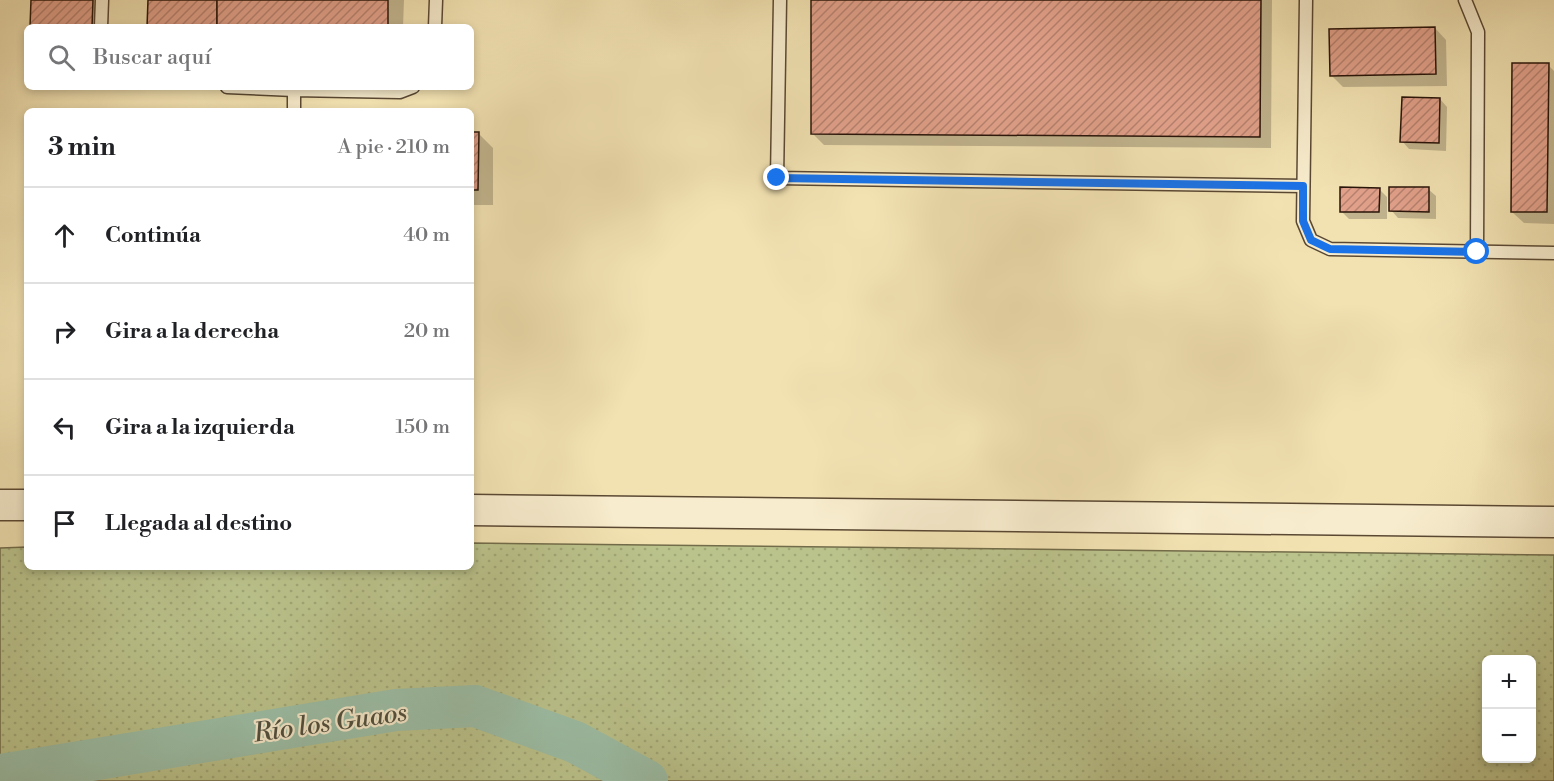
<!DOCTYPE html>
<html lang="es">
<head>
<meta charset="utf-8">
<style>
  :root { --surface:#fff; --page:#f2f2f2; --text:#202124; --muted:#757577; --line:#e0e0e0 }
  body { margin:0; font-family:"Libre Bodoni",serif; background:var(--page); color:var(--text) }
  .controls { position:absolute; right:18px; bottom:18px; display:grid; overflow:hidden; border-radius:9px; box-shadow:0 3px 9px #0003 }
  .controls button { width:54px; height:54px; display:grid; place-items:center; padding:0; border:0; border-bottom:2px solid var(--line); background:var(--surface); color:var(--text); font:30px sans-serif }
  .stop { position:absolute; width:18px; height:18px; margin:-14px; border:4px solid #1a73e8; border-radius:50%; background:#fff }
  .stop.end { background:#1a73e8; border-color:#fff; box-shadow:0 2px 6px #0008 }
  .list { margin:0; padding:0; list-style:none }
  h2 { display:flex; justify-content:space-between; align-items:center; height:78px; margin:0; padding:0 24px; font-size:26px }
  h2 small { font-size:20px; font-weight:400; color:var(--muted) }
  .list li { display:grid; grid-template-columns:39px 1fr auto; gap:18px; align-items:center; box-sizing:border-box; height:96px; padding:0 24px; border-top:2px solid var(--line) }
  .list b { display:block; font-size:22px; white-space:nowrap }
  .list em { font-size:20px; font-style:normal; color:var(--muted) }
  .icon { flex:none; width:33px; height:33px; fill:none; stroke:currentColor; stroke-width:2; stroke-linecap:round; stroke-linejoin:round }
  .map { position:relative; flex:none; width:1554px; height:781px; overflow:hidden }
  .search { position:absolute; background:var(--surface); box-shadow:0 3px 9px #0003; left:24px; top:24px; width:450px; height:66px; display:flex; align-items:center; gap:15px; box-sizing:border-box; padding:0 21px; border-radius:9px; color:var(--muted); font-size:22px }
  .panel { position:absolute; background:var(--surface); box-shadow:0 3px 9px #0003; left:24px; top:108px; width:450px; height:462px; border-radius:9px }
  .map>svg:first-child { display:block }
</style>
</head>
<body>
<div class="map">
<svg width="1554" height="781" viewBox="0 0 1554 781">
  <defs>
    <pattern id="grass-dots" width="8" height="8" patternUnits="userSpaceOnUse" patternTransform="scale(1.5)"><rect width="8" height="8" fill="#bbc38c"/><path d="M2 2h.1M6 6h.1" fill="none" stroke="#a1a777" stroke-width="1.8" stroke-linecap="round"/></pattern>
    <pattern id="building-hatch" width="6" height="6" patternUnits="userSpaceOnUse" patternTransform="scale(1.5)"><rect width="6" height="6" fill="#e2a18b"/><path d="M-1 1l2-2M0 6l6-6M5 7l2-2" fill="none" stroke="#b78270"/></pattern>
  </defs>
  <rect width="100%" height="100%" fill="#f2e2b2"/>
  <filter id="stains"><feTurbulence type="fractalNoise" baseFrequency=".00333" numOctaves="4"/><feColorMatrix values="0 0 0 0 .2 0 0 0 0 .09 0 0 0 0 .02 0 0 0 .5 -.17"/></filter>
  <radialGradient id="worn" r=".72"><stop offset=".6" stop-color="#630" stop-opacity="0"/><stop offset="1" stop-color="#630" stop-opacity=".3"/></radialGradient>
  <path fill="url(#grass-dots)" stroke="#726c4a" stroke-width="1.5" fill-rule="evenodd" d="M471,543L1554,555V781H0V548L27,547V567H471ZM1486,660H1532V758H1486Z"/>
  <g fill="#0003">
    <path d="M32,0H109L108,27H31Z"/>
    <path d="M149,0H404L403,27H148Z"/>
    <path d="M813,0H1272L1271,148L824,145L812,133Z"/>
    <path d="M1435,28L1446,40L1447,86L1343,87L1332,76Z"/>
    <path d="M1548,65L1554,71V224L1524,223L1512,212Z"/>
    <path d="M1440,99L1447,107L1446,151L1409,149L1402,141Z"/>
    <path d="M471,133H478L493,148V205H471Z"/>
    <path d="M1379,189L1387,197V219H1349L1341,211Z"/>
    <path d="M1428,189L1436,196V219L1398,218L1391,210Z"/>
  </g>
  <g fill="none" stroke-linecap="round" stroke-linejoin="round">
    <path stroke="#9cbfa7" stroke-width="42" d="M0,775L396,710L475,706L575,742L647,781"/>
  </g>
  <g fill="url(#building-hatch)" stroke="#281409" stroke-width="1.5">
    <path d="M31,0H93L92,27H30Z"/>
    <path d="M148,0H217V27H147Z"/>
    <rect x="217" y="0" width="171" height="27"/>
    <path d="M811,0H1261L1260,137L811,134Z"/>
    <path d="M1435,27L1436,74L1330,76L1329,29Z"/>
    <path d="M1512,63H1549L1547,212H1511Z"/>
    <path d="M1402,97L1440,98L1439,143L1400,142Z"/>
    <path d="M471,132H479L478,190H471Z"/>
    <path d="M1340,187L1380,188L1379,212H1340Z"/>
    <path d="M1389,187H1429V212L1389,211Z"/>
  </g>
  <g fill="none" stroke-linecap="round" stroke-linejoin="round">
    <g stroke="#5a4833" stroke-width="15">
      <g id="service">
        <path d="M780,0L777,178L1303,186"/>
        <path d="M1306,0L1303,221L1311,240L1330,249L1554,253"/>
        <path d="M1465,0L1478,32L1477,251"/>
        <path d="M101,27L102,0"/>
        <path d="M435,27L436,0"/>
        <path d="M227,87L294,90"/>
        <path d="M294,111V90L400,92L413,87"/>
      </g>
    </g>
    <g stroke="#5a4833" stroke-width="33">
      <g id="tertiary">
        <path d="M0,505H27"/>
        <path d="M471,510L1554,522"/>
      </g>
    </g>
    <use href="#service" stroke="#f7eccd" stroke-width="12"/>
    <use href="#tertiary" stroke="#f7eccd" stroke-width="30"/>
  </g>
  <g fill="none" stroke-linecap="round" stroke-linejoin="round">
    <path stroke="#1a73e8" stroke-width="8" d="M777,178L1303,186V221L1311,240L1330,249L1477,252"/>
  </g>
  <g text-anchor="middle" stroke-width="4.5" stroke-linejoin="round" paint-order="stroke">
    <g font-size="26" font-style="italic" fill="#515040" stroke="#f7eccd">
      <text transform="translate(330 722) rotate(-8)" y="9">Río los Guaos</text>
    </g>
  </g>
  <rect width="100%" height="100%" filter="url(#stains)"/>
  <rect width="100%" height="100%" fill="url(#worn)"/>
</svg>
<div class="controls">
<button>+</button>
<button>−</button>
</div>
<div class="stop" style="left:1477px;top:252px"></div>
<div class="stop end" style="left:777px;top:178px"></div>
<div class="search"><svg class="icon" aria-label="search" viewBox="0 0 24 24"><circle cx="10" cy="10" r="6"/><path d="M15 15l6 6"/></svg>Buscar aquí</div>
<section class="panel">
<h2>3 min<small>A pie · 210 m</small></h2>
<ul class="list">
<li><svg class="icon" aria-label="ahead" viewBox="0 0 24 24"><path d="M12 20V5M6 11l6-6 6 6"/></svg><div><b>Continúa</b></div><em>40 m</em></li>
<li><svg class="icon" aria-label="right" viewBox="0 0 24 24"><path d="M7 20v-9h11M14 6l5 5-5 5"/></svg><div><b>Gira a la derecha</b></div><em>20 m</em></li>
<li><svg class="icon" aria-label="left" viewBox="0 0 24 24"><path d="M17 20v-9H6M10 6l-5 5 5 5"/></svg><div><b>Gira a la izquierda</b></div><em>150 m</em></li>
<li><svg class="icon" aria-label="arrive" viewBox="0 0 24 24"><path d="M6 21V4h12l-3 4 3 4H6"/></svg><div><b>Llegada al destino</b></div></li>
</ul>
</section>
</div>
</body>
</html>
